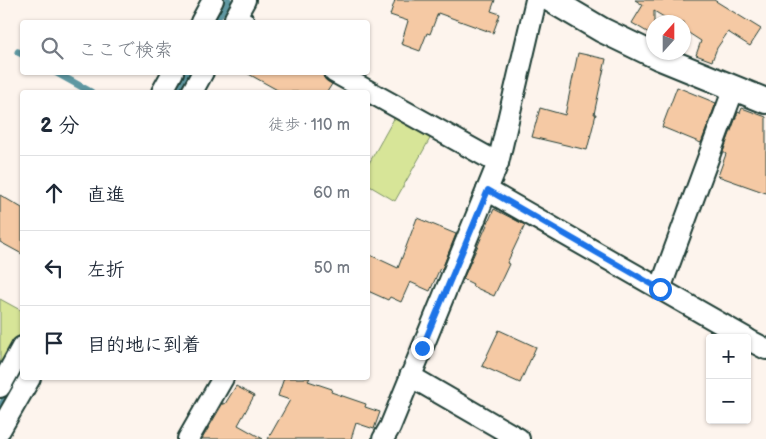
<!DOCTYPE html>
<html lang="ja">
<head>
<meta charset="utf-8">
<style>
  :root { --surface:#fff; --page:#f6f6f7; --text:#1f2937; --muted:#747a83; --line:#e0e1e3 }
  body { margin:0; font-family:"Balsamiq Sans","Klee One",sans-serif; background:var(--page); color:var(--text) }
  .controls { position:absolute; right:15px; bottom:15px; display:grid; overflow:hidden; border-radius:5px; box-shadow:0 1px 4px #0004 }
  .controls button { width:45px; height:45px; display:grid; place-items:center; padding:0; border:0; border-bottom:1px solid var(--line); background:var(--surface); color:var(--text); font:25px sans-serif }
  .compass { position:absolute; left:646px; top:15px; width:45px; height:45px; border-radius:50%; background:var(--surface); box-shadow:0 1px 4px #0004; rotate:21deg }
  .stop { position:absolute; width:15px; height:15px; margin:-11px; border:4px solid #1a73e8; border-radius:50%; background:#fff }
  .stop.end { background:#1a73e8; border-color:#fff; box-shadow:0 1px 5px #0008 }
  .list { margin:0; padding:0; list-style:none }
  h2 { display:flex; justify-content:space-between; align-items:center; height:65px; margin:0; padding:0 20px; font-size:21px }
  h2 small { font-size:16px; font-weight:400; color:var(--muted) }
  .list li { display:grid; grid-template-columns:32px 1fr auto; gap:15px; align-items:center; box-sizing:border-box; height:75px; padding:0 20px; border-top:1px solid var(--line) }
  .list b { display:block; font-size:19px; white-space:nowrap }
  .list em { font-size:16px; font-style:normal; color:var(--muted) }
  .icon { flex:none; width:28px; height:28px; fill:none; stroke:currentColor; stroke-width:2; stroke-linecap:round; stroke-linejoin:round }
  .map { position:relative; flex:none; width:766px; height:439px; overflow:hidden }
  .search { position:absolute; background:var(--surface); box-shadow:0 1px 4px #0004; left:20px; top:20px; width:350px; height:55px; display:flex; align-items:center; gap:12px; box-sizing:border-box; padding:0 18px; border-radius:5px; color:var(--muted); font-size:19px }
  .panel { position:absolute; background:var(--surface); box-shadow:0 1px 4px #0004; left:20px; top:90px; width:350px; height:290px; border-radius:5px }
  .map>svg:first-child { display:block }
</style>
</head>
<body>
<div class="map">
<svg width="766" height="439" viewBox="0 0 766 439">
  <rect width="100%" height="100%" fill="#fdf4ed"/>
  <filter id="ink" filterUnits="userSpaceOnUse"><feTurbulence type="fractalNoise" baseFrequency=".02" numOctaves="2"/><feDisplacementMap in="SourceGraphic" scale="10" xChannelSelector="R" yChannelSelector="G"/><feConvolveMatrix kernelMatrix="1 2 1 2 8 2 1 2 1" color-interpolation-filters="sRGB"/></filter>
  <g filter="url(#ink)">
    <g fill="#d7e598" stroke="#7b9166">
      <path d="M396,115L432,135L395,201L368,185V165Z"/>
      <path d="M0,299L22,311V334L0,374Z"/>
    </g>
    <g fill="none" stroke-linecap="round" stroke-linejoin="round">
      <g stroke="#5f98a2" stroke-width="7">
        <path d="M218,17L228,0"/>
        <path d="M18,52L22,54"/>
        <path d="M55,72L91,92"/>
        <path d="M176,92L187,72"/>
        <path d="M0,408L22,367"/>
      </g>
    </g>
    <g fill="#f5c9a4" stroke="#1f3d34">
      <path d="M395,0H495L491,11L500,14L493,33L438,13L430,34L427,33L420,51L401,44L408,21L390,15Z"/>
      <path d="M635,0H714L761,29L750,46L728,32L717,48L712,61L696,55L701,41L684,30V22H672L654,11V36L632,23L643,5Z"/>
      <path d="M578,53L606,59L594,114H596L587,150L532,137L540,108L565,115Z"/>
      <path d="M245,72H320L323,74L324,78L332,84L327,92H281Z"/>
      <path d="M677,87L716,103L701,143L662,127Z"/>
      <path d="M742,108L766,117V193L718,176L726,154L723,152L738,112L740,113Z"/>
      <path d="M0,195L22,208V254L0,242Z"/>
      <path d="M494,209L525,225L507,263L509,264L494,296L472,286L473,284L463,279Z"/>
      <path d="M417,218L456,234L442,269L440,268L430,291L410,282L401,302L390,297L388,300L368,291V254L398,268Z"/>
      <path d="M499,330L536,347L520,383L482,366Z"/>
      <path d="M284,378H310L308,381L332,389L331,392L366,404L365,407L380,412L374,429L356,423L351,439H268L290,400L278,396Z"/>
      <path d="M236,386L254,396L238,425L263,439H202L223,403L225,404Z"/>
    </g>
    <g fill="none" stroke-linecap="round" stroke-linejoin="round">
      <g stroke="#1f3d34" stroke-width="24">
        <g id="minor">
          <path d="M201,22L213,0"/>
          <path d="M244,22L235,18L245,0"/>
          <path d="M334,72L498,163"/>
          <path d="M162,92L173,72"/>
          <path d="M192,92L203,72"/>
          <path d="M487,190L746,338"/>
          <path d="M660,289L734,88"/>
          <path d="M747,339L766,349"/>
          <path d="M410,376L519,439"/>
          <path d="M0,387L22,347"/>
          <path d="M0,430L30,378"/>
          <path d="M188,439L223,378"/>
          <path d="M383,439L390,427L498,163L536,0"/>
        </g>
      </g>
      <g stroke="#1f3d34" stroke-width="28">
        <path id="tertiary" d="M551,0L602,30L658,57L766,101"/>
      </g>
      <use href="#minor" stroke="#fff" stroke-width="20"/>
      <use href="#tertiary" stroke="#fff" stroke-width="24"/>
    </g>
  </g>
  <g fill="none" stroke-linecap="round" stroke-linejoin="round" filter="url(#ink)">
    <path stroke="#1a73e8" stroke-width="6" d="M422,348L488,190L660,289"/>
  </g>
</svg>
<div class="controls">
<button>+</button>
<button>−</button>
</div>
<svg class="compass" viewBox="-18 -18 36 36"><path d="M0-13l5 13h-10z" fill="#e53935"/><path d="M0 13l5-13h-10z" fill="#747a83"/></svg>
<div class="stop" style="left:660px;top:289px"></div>
<div class="stop end" style="left:422px;top:348px"></div>
<div class="search"><svg class="icon" aria-label="search" viewBox="0 0 24 24"><circle cx="10" cy="10" r="6"/><path d="M15 15l6 6"/></svg>ここで検索</div>
<section class="panel">
<h2>2 分<small>徒歩 · 110 m</small></h2>
<ul class="list">
<li><svg class="icon" aria-label="ahead" viewBox="0 0 24 24"><path d="M12 20V5M6 11l6-6 6 6"/></svg><div><b>直進</b></div><em>60 m</em></li>
<li><svg class="icon" aria-label="left" viewBox="0 0 24 24"><path d="M17 20v-9H6M10 6l-5 5 5 5"/></svg><div><b>左折</b></div><em>50 m</em></li>
<li><svg class="icon" aria-label="arrive" viewBox="0 0 24 24"><path d="M6 21V4h12l-3 4 3 4H6"/></svg><div><b>目的地に到着</b></div></li>
</ul>
</section>
</div>
</body>
</html>
